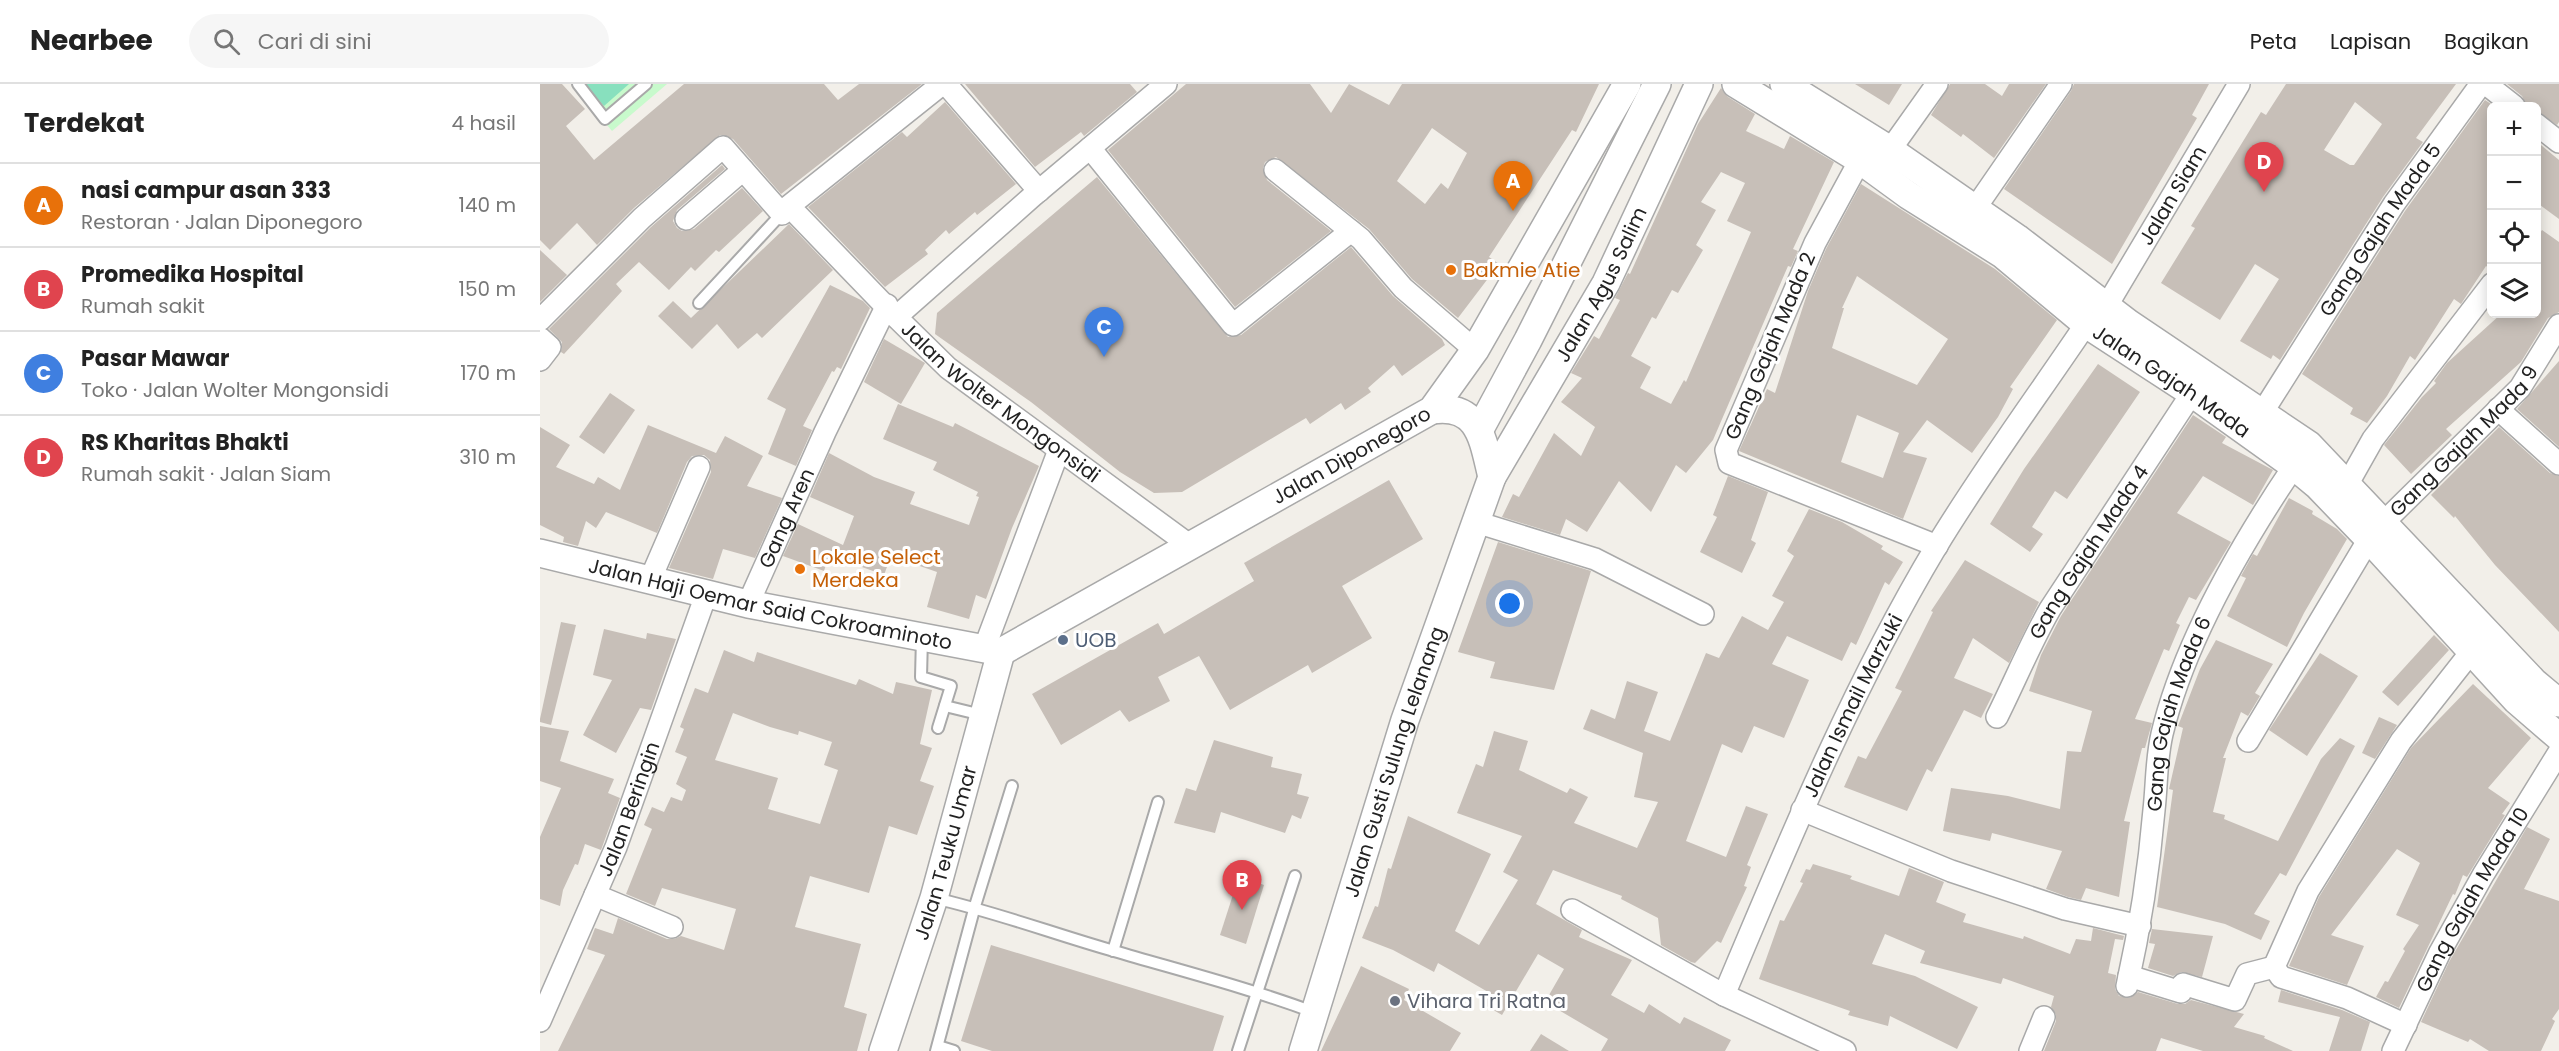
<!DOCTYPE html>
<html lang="id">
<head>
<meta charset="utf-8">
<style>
  :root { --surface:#fff; --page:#f6f6f6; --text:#222; --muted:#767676; --line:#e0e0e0; --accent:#1a73e8 }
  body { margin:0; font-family:Poppins,sans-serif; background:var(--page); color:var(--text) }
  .controls { position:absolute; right:18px; top:18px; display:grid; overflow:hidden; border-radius:9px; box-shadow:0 3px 15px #0003 }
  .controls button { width:54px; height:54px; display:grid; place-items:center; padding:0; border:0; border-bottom:2px solid var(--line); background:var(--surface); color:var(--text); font:30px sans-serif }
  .you { position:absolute; left:970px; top:520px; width:21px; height:21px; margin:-15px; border:4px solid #fff; border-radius:50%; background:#1a73e8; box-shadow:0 0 0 9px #1a73e833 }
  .badge { display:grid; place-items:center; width:39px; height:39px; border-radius:50%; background:var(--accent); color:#fff; font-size:20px; font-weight:700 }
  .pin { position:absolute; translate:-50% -50px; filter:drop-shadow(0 2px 3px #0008) }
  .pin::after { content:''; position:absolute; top:32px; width:21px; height:18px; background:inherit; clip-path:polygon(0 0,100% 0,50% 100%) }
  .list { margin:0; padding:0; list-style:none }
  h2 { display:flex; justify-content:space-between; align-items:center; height:78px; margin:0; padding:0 24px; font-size:26px }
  h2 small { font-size:20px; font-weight:400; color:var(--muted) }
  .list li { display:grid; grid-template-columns:39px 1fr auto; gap:18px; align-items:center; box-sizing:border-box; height:84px; padding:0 24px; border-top:2px solid var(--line) }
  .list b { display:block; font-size:22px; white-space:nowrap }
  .list p { margin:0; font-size:20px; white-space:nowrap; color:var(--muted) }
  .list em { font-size:20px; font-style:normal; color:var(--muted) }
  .icon { flex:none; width:33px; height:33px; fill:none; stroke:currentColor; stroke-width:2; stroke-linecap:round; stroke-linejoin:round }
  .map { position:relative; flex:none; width:2019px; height:967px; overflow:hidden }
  header { display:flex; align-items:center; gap:36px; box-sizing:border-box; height:84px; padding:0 30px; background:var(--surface); border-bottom:2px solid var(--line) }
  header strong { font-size:28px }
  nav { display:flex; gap:33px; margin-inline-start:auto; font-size:21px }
  .search { width:420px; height:54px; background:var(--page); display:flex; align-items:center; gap:15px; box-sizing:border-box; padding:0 21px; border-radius:33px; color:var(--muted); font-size:22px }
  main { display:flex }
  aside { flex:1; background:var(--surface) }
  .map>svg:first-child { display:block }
</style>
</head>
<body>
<header>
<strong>Nearbee</strong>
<div class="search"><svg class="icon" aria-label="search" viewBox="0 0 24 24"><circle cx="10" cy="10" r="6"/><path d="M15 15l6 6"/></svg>Cari di sini</div>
<nav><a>Peta</a><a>Lapisan</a><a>Bagikan</a></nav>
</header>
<main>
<aside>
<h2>Terdekat<small>4 hasil</small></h2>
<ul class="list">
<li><span class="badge" style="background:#e8710a">A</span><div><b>nasi campur asan 333</b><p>Restoran · Jalan Diponegoro</p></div><em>140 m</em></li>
<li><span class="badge" style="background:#e0444e">B</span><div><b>Promedika Hospital</b><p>Rumah sakit</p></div><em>150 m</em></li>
<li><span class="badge" style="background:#3f7fe0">C</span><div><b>Pasar Mawar</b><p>Toko · Jalan Wolter Mongonsidi</p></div><em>170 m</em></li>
<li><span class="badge" style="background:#e0444e">D</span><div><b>RS Kharitas Bhakti</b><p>Rumah sakit · Jalan Siam</p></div><em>310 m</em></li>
</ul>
</aside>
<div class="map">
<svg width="2019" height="967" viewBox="0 0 2019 967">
  <rect width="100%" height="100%" fill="#f2efe9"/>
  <path fill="#c8facc" d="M33,0H127L72,47Z"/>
  <path fill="#88e0be" d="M45,0H89L64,22Z"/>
  <g fill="#c7bfb8" fill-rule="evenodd">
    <path d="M0,0H22L45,25L26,42L54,76L144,0H284L298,16L319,0H382L241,110L193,55L180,51L94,124L57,161L37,139L10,166L0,156Z"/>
    <path d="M425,0H590L597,8L544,52L541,48L495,83Z"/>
    <path d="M646,0H770L791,29L809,0L849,21L862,0H1059L1036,48L1032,46L949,173L959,180L918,234L872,195L829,145L736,73L725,78L723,84L727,96L791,147L695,223L568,66ZM892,44L927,69L908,105L901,99L885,120L857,97Z"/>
    <path d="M1315,0H1362L1349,21Z"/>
    <path d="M1410,0H1445L1462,12L1469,0H1506L1454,74L1423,50L1421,53L1391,31Z"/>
    <path d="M1534,0H1669L1652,31L1657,34L1572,180L1464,105L1531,7Z"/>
    <path d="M1746,0H1916L1876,54L1883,58L1843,113L1740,276L1733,271L1731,275L1700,257L1739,195L1715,180L1680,236L1621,199L1655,144L1651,142L1721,28L1726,31ZM1815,18L1842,40L1814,81H1810L1784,66Z"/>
    <path d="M1967,0H2019V38L2017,41L1996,27V22H1987L1982,12Z"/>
    <path d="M1181,4L1188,13L1215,30L1206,47L1244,65L1250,52L1294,78L1253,165L1258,167L1251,183L1248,182L1173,356L1146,389L1136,381L1111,428L1079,397L1047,448L1026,435L1020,451L962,433L973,410L979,413L1014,349L1041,372L1055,343L1021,318L1042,294L1031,289L1054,252L1059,255L1080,216L1075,214L1088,189L1090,190L1158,40ZM1181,88L1205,99L1187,137L1211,148L1146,298L1144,296L1131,320L1100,304L1111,283L1091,272L1112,233L1116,235L1132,206L1138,209L1163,166L1156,161L1176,126L1161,118Z"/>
    <path d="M1945,16L1954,22H1952V186L1946,182L1921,220L1914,215L1875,276L1870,272L1847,312L1827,339L1810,330L1813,324L1762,290L1865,127Z"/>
    <path d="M405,18L476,100L437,131L435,128L409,150L406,146L385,166L388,170L345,203L268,123L362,48L367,53Z"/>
    <path d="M1996,57L2019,76V135L1996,118Z"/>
    <path d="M182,81L185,85L137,126L133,137L137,144L142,147L154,145L202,104L223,127L179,168L176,166L155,187L151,183L129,206L99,178L76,200L82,207L24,270L21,268L22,258L9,245L111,143Z"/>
    <path d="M557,93L688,253L701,251L811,163L853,212L902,255L905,261L862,292L854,281L828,304L831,308L805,326L801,319L770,340L766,334L642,408L614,409L580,388L491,318L395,250L397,229Z"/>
    <path d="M1321,100L1455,185L1517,236L1470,303L1473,305L1458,333L1432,369L1387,336L1363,368L1387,374L1363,435L1199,367L1227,305L1235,309L1268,207L1286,165ZM1317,192L1408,255L1377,301L1292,264L1304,224H1302ZM1317,331L1359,349L1343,394L1301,378Z"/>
    <path d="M249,140L293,186L222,254L217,249L198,265L177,240L152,265L118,232L133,217L151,234Z"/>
    <path d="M2002,146L2019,158V228L2008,234L1981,278L1906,345L1912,351L1871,390L1844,361L1882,313L1896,299L1894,297L1907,279L1961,230H1996V154Z"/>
    <path d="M0,166L27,191L0,218Z"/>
    <path d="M290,201L323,217L330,224L301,285L297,283L294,288L292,287L263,342L272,346L256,382L228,370L246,325L227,315Z"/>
    <path d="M344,255L385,279L361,320L324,298Z"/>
    <path d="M2019,277V363L1977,325Z"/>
    <path d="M1558,280L1600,308L1527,415L1515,407L1492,443L1503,450L1490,468L1450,440L1484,385Z"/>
    <path d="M70,309L95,326L64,370L39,353Z"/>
    <path d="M358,320L413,343L415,339L499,382L472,444L446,515L436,511L429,535L387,523L397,488L351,472L344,491L289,471L284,487L243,472L258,440L303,461L314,432L270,413L289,369L334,393L375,408L370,420L429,441L439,413L436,412L438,408L393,386L397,378L343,355Z"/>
    <path d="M1653,331L1686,353L1682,359L1733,386L1713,421L1663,392L1637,429L1691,458L1656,516L1649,513L1636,539L1640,541L1629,567L1624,565L1595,635L1612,639L1605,664H1602L1584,737L1590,738L1579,813L1546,804L1541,816L1528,813L1506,805L1522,767L1452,749L1450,757L1403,747L1411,704L1468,712L1520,725L1527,667L1541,668L1552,627L1489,607L1501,571L1521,532Z"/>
    <path d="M108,341L176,369L185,352L223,372L207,402L242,414L215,474L183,465L173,495L129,484L171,388L170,376L164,371L152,372L147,378L117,449L66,428L56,444L46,437L38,462L23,458L24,453L0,441V343L30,361L16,383L54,400L58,393L80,406Z"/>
    <path d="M1959,343L2010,389L2019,392V548L1955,481L1915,432L1914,434L1891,411Z"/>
    <path d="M1188,392L1228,408L1211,456L1216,459L1202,489L1160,468L1177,433L1173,431Z"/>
    <path d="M849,396L883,455L802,502L832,554L772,589L768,581L690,626L659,572L618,593L630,617L589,638L580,626L521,661L492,610L618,539L624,550L714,497L704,479Z"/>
    <path d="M1749,414L1773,427L1772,430L1797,445L1807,455L1764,529L1747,563L1687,532L1706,494L1701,492L1713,470L1717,472Z"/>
    <path d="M1269,425L1302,438L1343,462L1341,465L1363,478L1349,501L1345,498L1316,561L1311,558L1302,577L1247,552L1232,580L1269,596L1244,654L1214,642L1202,669L1182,660L1146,757L1186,773L1206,722L1228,730L1207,781L1211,783L1204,802L1207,803L1181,859L1177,857L1155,879L1151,878L1121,861L1118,834L1081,815L1082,812L1013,786L996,820L1042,846L1039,853L1092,876L1071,911L1104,929L1109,920L1140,940L1144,933L1191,956L1185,967H1061L1068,955L1005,918L1024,885L998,870L962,931L943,920L948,908L898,879L894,888L853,866L822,854L835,822L838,823L848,784L851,785L868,732L951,770L915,847L939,861L978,796L963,788L982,752L917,729L936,680L943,683L954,647L988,657L979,686L1027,709L1030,704L1048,713L1034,739L1097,764L1118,718L1094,713L1103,669L1043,645L1051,625L1075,635L1087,597L1118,608L1104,647L1130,657L1166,569L1179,574L1202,532L1228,546L1244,518L1232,512L1254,472L1247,467Z"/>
    <path d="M958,458L1051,487L1014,606L950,594L955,578L918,568Z"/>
    <path d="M1425,476L1499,518L1469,579L1433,554L1414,594L1453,610L1441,634L1424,626L1392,688L1387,685L1367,727L1304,703L1318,672L1326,675L1362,607L1355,604L1393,528L1391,527Z"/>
    <path d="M21,538L36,541L11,641L0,638V635Z"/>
    <path d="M64,545L106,555L107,549L136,555L111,626L100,624L76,669L43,651L72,596L53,591Z"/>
    <path d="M1894,551L1909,566L1858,622L1842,608Z"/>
    <path d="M1676,556L1733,580L1715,609L1720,612L1708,632L1701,628L1683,674H1686L1673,728L1685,731L1684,735L1738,757L1781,675L1800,654L1815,662L1746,792L1740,789L1714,830L1730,837L1721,856L1685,840L1617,823L1633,706L1629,705L1643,644L1638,642L1660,585Z"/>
    <path d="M184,566L214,578L217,568L316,601L319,595L353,610L356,598L392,606L380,660L392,664L380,697L394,702L377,751L349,742L329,809L270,792L255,843L321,860L304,923L327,930L317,967H18L65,871L47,865L55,844L73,850L78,834L127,855H134L141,852L184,866L196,825L122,804L115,822L86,810L112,745L104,741L112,723L124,728L131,713L142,717L146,706L136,700L147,673L135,668L144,645L140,643L155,604L168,609ZM193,629L230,643L258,651L259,647L292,658L284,681L298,686L280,740L228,725L238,694L175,676Z"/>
    <path d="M1780,569L1818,592L1767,672L1729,646Z"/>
    <path d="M1933,600L1991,654L1948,704L1970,719L1962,730L1965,731L1927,793L1923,791L1915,811L1913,810L1859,924L1836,913L1845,897L1848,898L1865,867L1863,865L1879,841L1856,831L1880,779L1857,765L1791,851L1824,862L1807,901L1749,882L1779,813L1871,664Z"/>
    <path d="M1839,633L1857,641L1835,675L1822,669Z"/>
    <path d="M0,642L29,647L20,677L74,695L68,709L80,714L61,766L45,760L38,781L35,780L23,806L20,822L0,815V753L21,704L0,697Z"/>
    <path d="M674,656L733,673L731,683L762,690L757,710L769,713L761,735L752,731L745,749L681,728L675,749L634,739L646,704L656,707Z"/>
    <path d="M1987,743L2010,755L1984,805L2019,817V925L2012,935L2015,937L2001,967H1949L1930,955L1928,958L1881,938L1909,878Z"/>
    <path d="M1273,780L1312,792L1310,795L1359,812L1369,784L1404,798L1396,818L1426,830L1423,838L1483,855L1484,852L1530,870L1536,855L1551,857L1553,844L1584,852L1583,856L1575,855L1568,889L1576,891L1575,905L1579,912L1590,914L1598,908L1638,920H1645L1651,916L1704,930L1694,943L1725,952L1724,954L1753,967H1663L1621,954L1616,967H1504L1516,937V931L1511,923L1514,912L1463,894L1461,900L1380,879L1385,867L1345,850L1332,880L1375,892L1438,923L1417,965L1350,932L1348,942L1308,931L1310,927L1219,895L1240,836L1244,837L1263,799L1260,798L1266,785L1270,786Z"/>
    <path d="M699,792L724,801L706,860L680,851Z"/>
    <path d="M1612,845L1673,852L1662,893L1641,888L1633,892L1608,884L1615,860L1609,859Z"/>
    <path d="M451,861L684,932L673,967H452L421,957Z"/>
    <path d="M821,882L869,905L864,916L921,949L910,967H781Z"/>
    <path d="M1741,906L1802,926L1830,938L1821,967H1789L1800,933L1738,918Z"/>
    <path d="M1001,950L1029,967H990Z"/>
  </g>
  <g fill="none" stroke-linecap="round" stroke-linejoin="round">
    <g stroke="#a9a9a9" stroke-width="14">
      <g id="service">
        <path d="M38,0L65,35L106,0"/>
        <path d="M159,219L244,127"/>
        <path d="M382,553L381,593L411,602L398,644"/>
        <path d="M405,622L442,631"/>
        <path d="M394,814C456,828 514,850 574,867C642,887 709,904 776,929"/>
        <path d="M573,867L618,718"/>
        <path d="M398,962L414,967"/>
        <path d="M396,967L435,822L472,702"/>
        <path d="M698,967L755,792"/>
      </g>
    </g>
    <g stroke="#a9a9a9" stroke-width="24">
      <g id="minor">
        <path d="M406,0L499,107"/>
        <path id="s1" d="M626,0L494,111L356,233L408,284L652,463"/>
        <path d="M1996,40L2019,58"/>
        <path d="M550,64L693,241L811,147"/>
        <path d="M1350,66L1397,0"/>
        <path d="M1320,76L1275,159L1186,366L1189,379L1397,462"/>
        <path d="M735,86L821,155L863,204L935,266"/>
        <path d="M1434,126L1521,0"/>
        <path d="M146,135L203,86"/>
        <path id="s2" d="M1566,223L1699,0"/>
        <path d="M356,233L249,122L402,0"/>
        <path d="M0,236L102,134L183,63L242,130"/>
        <path d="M0,254L10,263L0,276"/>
        <path d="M1958,325L2019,380"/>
        <path id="s3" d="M1722,329L1854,120L1938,4L1946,0L1974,22"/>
        <path d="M1807,401L1833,355L1952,200"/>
        <path d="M936,438L1055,475L1163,530"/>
        <path id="s4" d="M1844,438L1980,304L2019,241"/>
        <path d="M110,496L159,383"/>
        <path id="s5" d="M208,520L285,348L347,221"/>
        <path d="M444,565L519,366"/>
        <path id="s6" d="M1457,633C1475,597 1490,560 1510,525L1652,309"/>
        <path d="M1708,657L1829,455"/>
        <path d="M1262,726L1411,787L1525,825L1600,842"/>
        <path d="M55,811L132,843"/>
        <path d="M1032,826L1184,911"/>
        <path d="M1589,892L1641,908L1643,900L1695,916L1707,890L1734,883"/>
        <path id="s7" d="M1587,902C1600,844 1609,785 1614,726C1617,700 1616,676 1622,650C1644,558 1702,459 1754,382"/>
        <path id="s8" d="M0,937L76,763L167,508"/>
        <path d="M1866,941L1807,914L1741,893L1734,883L1768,807L1861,657L1931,568"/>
        <path id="s9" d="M1305,967L1184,911C1248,759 1311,605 1396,463C1442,387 1496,314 1546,240"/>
        <path d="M1490,967L1504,933"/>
        <path id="s10" d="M1853,967L1900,868L1943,791L2019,668"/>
      </g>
    </g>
    <g stroke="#a9a9a9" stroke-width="30">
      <g id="tertiary">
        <path id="s11" d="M1196,0L1320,76L1368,111L1462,170L1546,240L1652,309L1754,382L1778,402L1829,455L1976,616L2019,653"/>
        <path d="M1244,0L1350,66L1477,154L1588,239L1769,361L1994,598L2019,619"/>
        <path d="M892,326C940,319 943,357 952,393"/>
        <path d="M940,345L988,256L1117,0"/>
        <path id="s12" d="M0,469L208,520L461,568"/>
        <path id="s13" d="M461,568L892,326L935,266L1087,0"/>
        <path id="s14" d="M343,967L394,814L461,568"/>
        <path id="s15" d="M763,967L865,636L952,393L1066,199L1159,0"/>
      </g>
    </g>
    <use href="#service" stroke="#fff" stroke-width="10"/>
    <use href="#minor" stroke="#fff" stroke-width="21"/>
    <use href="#tertiary" stroke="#fff" stroke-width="27"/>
  </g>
  <g fill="#e8710a" stroke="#fff" stroke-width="2">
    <circle cx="911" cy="186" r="6"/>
    <circle cx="260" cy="485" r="6"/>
  </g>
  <circle fill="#5c6f8a" stroke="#fff" stroke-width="2" cx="523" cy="556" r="6"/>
  <circle fill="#6b7280" stroke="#fff" stroke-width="2" cx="855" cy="917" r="6"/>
  <g text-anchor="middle" stroke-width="6" stroke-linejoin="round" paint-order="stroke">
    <g font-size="20" fill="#222" stroke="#fff">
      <text dy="7" stroke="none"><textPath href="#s2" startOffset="130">Jalan Siam</textPath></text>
      <text dy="7" stroke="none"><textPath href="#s3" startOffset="218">Gang Gajah Mada 5</textPath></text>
      <text dy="7" stroke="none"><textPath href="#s15" startOffset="826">Jalan Agus Salim</textPath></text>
      <text transform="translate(1230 262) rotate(-67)" y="7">Gang Gajah Mada 2</text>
      <text dy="7" stroke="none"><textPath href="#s11" startOffset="528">Jalan Gajah Mada</textPath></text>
      <text dy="7" stroke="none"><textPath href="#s1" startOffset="492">Jalan Wolter Mongonsidi</textPath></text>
      <text dy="7" stroke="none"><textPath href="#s4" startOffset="114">Gang Gajah Mada 9</textPath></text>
      <text dy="7" stroke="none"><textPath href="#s13" startOffset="402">Jalan Diponegoro</textPath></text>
      <text dy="7" stroke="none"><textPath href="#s5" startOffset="94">Gang Aren</textPath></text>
      <text dy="7" stroke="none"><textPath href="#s6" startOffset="189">Gang Gajah Mada 4</textPath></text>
      <text dy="7" stroke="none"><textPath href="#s12" startOffset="236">Jalan Haji Oemar Said Cokroaminoto</textPath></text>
      <text dy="7" stroke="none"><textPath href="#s9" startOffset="450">Jalan Ismail Marzuki</textPath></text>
      <text dy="7" stroke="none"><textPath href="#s7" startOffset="278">Gang Gajah Mada 6</textPath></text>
      <text dy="7" stroke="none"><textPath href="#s15" startOffset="303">Jalan Gusti Sulung Lelanang</textPath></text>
      <text dy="7" stroke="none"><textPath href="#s8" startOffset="230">Jalan Beringin</textPath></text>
      <text dy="7" stroke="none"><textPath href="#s14" startOffset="208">Jalan Teuku Umar</textPath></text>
      <text dy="7" stroke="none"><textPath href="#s10" startOffset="171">Gang Gajah Mada 10</textPath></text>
    </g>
    <g font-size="20" fill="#c56008" stroke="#fff" text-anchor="start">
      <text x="923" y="193">Bakmie Atie</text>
      <text x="272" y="480">Lokale Select<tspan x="272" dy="23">Merdeka</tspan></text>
    </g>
    <g font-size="20" fill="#4e5e75" stroke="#fff" text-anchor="start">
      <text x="535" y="563">UOB</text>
    </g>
    <g font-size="20" fill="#5b616d" stroke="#fff" text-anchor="start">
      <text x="867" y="924">Vihara Tri Ratna</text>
    </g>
  </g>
</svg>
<div class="controls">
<button>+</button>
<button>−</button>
<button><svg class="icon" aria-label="locate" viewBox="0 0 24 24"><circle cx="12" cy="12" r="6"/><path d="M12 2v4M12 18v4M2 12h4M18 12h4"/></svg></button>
<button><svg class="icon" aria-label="layers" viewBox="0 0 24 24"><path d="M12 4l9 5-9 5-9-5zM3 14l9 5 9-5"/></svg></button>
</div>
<div class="you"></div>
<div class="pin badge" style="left:973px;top:127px;background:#e8710a">A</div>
<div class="pin badge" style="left:702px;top:826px;background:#e0444e">B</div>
<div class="pin badge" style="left:564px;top:273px;background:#3f7fe0">C</div>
<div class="pin badge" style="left:1724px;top:108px;background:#e0444e">D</div>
</div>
</main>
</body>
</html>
